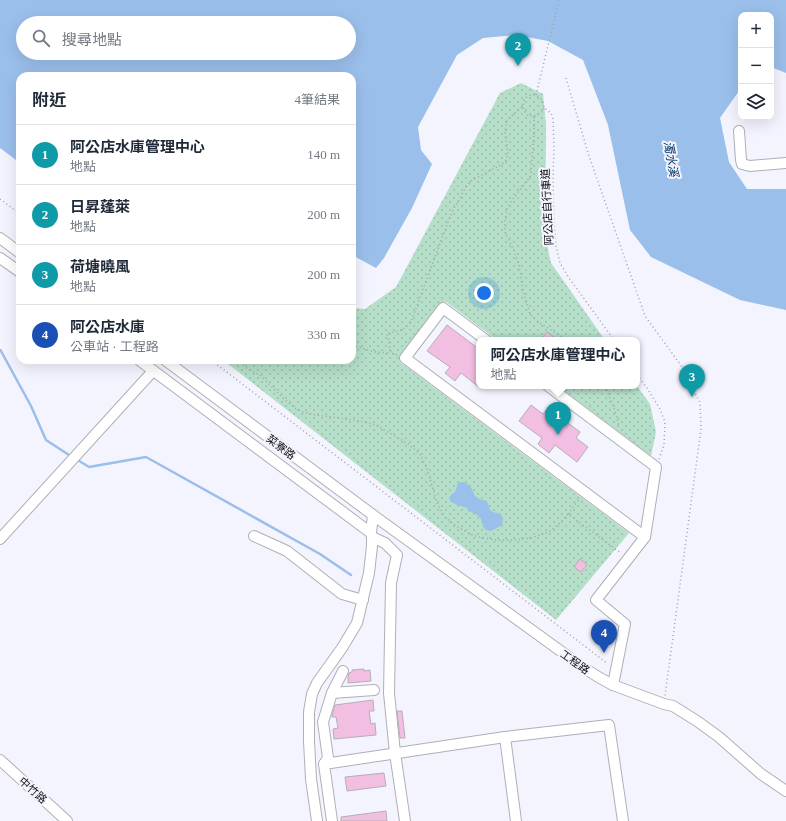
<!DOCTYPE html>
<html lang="zh-TW">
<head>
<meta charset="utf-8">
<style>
  :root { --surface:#fff; --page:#f6f6f7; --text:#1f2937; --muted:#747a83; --line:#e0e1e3; --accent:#db2777 }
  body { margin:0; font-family:"Times New Roman","Noto Sans TC",serif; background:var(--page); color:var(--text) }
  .controls { position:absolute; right:12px; top:12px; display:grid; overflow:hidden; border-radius:8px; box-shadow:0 4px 16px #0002 }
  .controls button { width:36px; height:36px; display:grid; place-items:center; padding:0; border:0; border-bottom:1px solid var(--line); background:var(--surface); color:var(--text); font:20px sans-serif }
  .you { position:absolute; left:484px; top:293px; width:14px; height:14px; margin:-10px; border:3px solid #fff; border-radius:50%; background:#1a73e8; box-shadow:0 0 0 6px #1a73e833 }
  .badge { display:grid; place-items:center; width:26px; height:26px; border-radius:50%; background:var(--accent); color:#fff; font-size:13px; font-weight:700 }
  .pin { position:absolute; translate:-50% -33px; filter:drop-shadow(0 1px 2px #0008) }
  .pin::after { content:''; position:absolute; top:21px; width:14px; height:12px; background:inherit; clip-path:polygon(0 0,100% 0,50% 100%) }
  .popup { position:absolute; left:476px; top:337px; width:164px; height:52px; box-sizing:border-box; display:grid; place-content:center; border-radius:8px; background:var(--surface); filter:drop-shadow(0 1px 3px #0005); font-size:13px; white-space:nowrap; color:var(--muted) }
  .popup b { font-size:15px; color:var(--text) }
  .popup::after { content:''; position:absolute; left:50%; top:100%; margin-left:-8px; border:8px solid transparent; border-top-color:var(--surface) }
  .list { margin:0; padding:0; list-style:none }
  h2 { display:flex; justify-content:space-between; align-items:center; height:52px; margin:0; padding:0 16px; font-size:17px }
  h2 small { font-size:13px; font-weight:400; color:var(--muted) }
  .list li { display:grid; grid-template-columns:26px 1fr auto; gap:12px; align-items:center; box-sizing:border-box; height:60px; padding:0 16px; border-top:1px solid var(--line) }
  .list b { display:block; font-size:15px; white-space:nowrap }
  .list p { margin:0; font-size:13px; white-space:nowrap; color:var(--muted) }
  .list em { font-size:13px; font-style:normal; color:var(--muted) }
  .icon { flex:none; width:22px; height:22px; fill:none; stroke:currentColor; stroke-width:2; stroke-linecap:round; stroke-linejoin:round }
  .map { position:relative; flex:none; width:786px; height:821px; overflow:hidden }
  .search { position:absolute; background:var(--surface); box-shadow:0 4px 16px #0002; left:16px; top:16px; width:340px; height:44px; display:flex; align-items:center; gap:10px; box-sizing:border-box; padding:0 14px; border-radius:22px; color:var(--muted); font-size:15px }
  .panel { position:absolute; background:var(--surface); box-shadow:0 4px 16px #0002; left:16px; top:72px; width:340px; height:292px; border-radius:12px }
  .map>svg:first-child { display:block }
</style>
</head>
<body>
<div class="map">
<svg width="786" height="821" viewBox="0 0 786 821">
  <defs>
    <pattern id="park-dots" width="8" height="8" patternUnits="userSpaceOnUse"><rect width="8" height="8" fill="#b5dfc9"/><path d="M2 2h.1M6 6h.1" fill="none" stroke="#9bbeac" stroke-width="1.8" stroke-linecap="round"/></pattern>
  </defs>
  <rect width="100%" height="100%" fill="#f4f4fe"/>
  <g fill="url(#park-dots)">
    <path d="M521,83L543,94L546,125L545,235L551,263L605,340H497L445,301L400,362L629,533L556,620L223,360H352V308L365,309L396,287L500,93Z"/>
    <path d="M558,386H637L650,404L656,432L651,456Z"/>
  </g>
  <g fill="#9bbfeb" fill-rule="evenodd">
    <path d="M0,0H786V73L771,67V15H741V88L720,118L729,162L747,189H786V310L740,300L651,257L630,230L608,125L583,60L548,41L516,35L483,38L457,55L418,127L421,150L432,164L412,208L384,258L376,268L352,255V76H20V163L0,148ZM23,23H349V53H23Z"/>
    <path d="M463,482C478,487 467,498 487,501C488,504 489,507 490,510C493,513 498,513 501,514L503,520L502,525C497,528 490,534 484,528C482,526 483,522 481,519C478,514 472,512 468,511L467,508L457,505L450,501V496L455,492L458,483Z"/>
  </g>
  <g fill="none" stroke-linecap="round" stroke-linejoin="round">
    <g stroke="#9bbfeb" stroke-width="2.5">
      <path d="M0,350L1,351L31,406L46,440L72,457"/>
      <path d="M76,459L89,467L146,457L320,554L351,575"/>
    </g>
  </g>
  <g fill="#f2bfe2" stroke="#b7aeb4">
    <path d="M447,325L479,349V387L461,373L455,381L445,373L450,367L427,351Z"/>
    <path d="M547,332L558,340H541Z"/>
    <path d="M531,405L543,414L548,408L580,432L576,438L588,447L577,462L555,445L549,453L538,444L542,438L519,421Z"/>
    <path d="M580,559L587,565L581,572L574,567Z"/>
    <path d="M364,669V671L370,670L371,681L348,683V676L349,673L352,672V670Z"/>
    <path d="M373,700L374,711H369L371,724L375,723L376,735L334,739L333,729L338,728L336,717H332V716L335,705Z"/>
    <path d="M397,711H402L405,738H400Z"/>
    <path d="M384,773L386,786L347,791L345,777Z"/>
    <path d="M386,811L387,821H341V817Z"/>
  </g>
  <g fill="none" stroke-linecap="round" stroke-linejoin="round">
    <g stroke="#afafb8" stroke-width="12">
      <g id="minor">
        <path d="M739,131L741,160L742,164L750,166L786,163"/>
        <path d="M0,238L20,253"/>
        <path d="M0,258L20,272"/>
        <path d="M486,340L443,308L405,358L645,537"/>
        <path d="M139,360L371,533"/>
        <path d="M165,360L373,515L584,668L600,678L613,685L664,704L673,706L697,721L719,737L761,774L786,791"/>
        <path d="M548,386L656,467L645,537L596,600L625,624L613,685"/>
        <path d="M254,536L287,551L342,594L363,600"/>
        <path d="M372,537L385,543L397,555L391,583L389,693L395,753L405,821"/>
        <path d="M0,539L153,371"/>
        <path d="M332,693L374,690"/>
        <path d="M505,737L516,821"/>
        <path d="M0,760L67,821"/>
        <path d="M324,764L328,758L323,722L332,693L343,671"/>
        <path d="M317,821L311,779L309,741V712L312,694L317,683L342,648L357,623L369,573L372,546V537L371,533L373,515"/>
        <path d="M332,821L324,764L505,737L609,725L623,821"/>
      </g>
    </g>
    <g stroke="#a1a1a9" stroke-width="1.5" stroke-dasharray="1 3" stroke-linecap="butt">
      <path d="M566,78L588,153L645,316L682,367L700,403L701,429L665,696"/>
      <path d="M536,95L559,0"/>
      <path d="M544,108C542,115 536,116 528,116C511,97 542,84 544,108L551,113L553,119L554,145L553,181L554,221L556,246L560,263L569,278L614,340"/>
      <path d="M534,116V134L531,172L530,177L512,200L507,209L505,222V232L514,251L519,265L524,295L530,314L537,321L567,340"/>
      <path d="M0,199L20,214"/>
      <path d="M352,345L374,352L391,353"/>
      <path d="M397,355L391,353L387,333C398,332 404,330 411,322L451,214L466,187L472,180L501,165L506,160L508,154L505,133L507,120L523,106"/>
      <path d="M211,360L608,664"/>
      <path d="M237,360L248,369L260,375L285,400L295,408L303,412L316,415L361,421L376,425L407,443L419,453L427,468L437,503L445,517L456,526L468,533L478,537L497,540H515L531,538L549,532L561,522L568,514L621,553"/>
      <path d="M637,375L647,388L660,409L665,422L664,445L659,459"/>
      <path d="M605,386C611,401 616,411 619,427"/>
      <path d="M568,514L579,499"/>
    </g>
    <use href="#minor" stroke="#fff" stroke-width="10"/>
  </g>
  <g text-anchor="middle" stroke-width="4" stroke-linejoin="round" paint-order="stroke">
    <g font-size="11" fill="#101014" stroke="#f4f4fe">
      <text transform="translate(547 207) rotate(-93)" y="4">阿公店自行車道</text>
      <text transform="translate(281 447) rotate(37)" y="4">菜寮路</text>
      <text transform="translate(575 662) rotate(35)" y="4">工程路</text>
      <text transform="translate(33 790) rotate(42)" y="4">中竹路</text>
    </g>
    <g font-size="12" font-style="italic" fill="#013569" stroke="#f4f4fe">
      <text transform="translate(671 159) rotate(80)" y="4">濁水溪</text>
    </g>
  </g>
</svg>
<div class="controls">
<button>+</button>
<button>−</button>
<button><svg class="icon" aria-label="layers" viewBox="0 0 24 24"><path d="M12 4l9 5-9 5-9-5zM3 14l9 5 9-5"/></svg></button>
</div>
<div class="you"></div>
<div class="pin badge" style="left:558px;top:435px;background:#0f9aa8">1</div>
<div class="popup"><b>阿公店水庫管理中心</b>地點</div>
<div class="pin badge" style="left:518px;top:66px;background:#0f9aa8">2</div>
<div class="pin badge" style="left:692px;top:397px;background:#0f9aa8">3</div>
<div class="pin badge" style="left:604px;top:653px;background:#1a4fb4">4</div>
<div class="search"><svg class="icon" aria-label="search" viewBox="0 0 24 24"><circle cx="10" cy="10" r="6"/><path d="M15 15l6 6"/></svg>搜尋地點</div>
<section class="panel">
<h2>附近<small>4筆結果</small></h2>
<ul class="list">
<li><span class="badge" style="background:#0f9aa8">1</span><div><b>阿公店水庫管理中心</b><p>地點</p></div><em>140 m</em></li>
<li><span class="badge" style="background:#0f9aa8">2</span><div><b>日昇蓬萊</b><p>地點</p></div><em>200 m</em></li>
<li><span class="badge" style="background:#0f9aa8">3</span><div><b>荷塘曉風</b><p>地點</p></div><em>200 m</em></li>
<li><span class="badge" style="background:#1a4fb4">4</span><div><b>阿公店水庫</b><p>公車站 · 工程路</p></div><em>330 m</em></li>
</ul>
</section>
</div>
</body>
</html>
